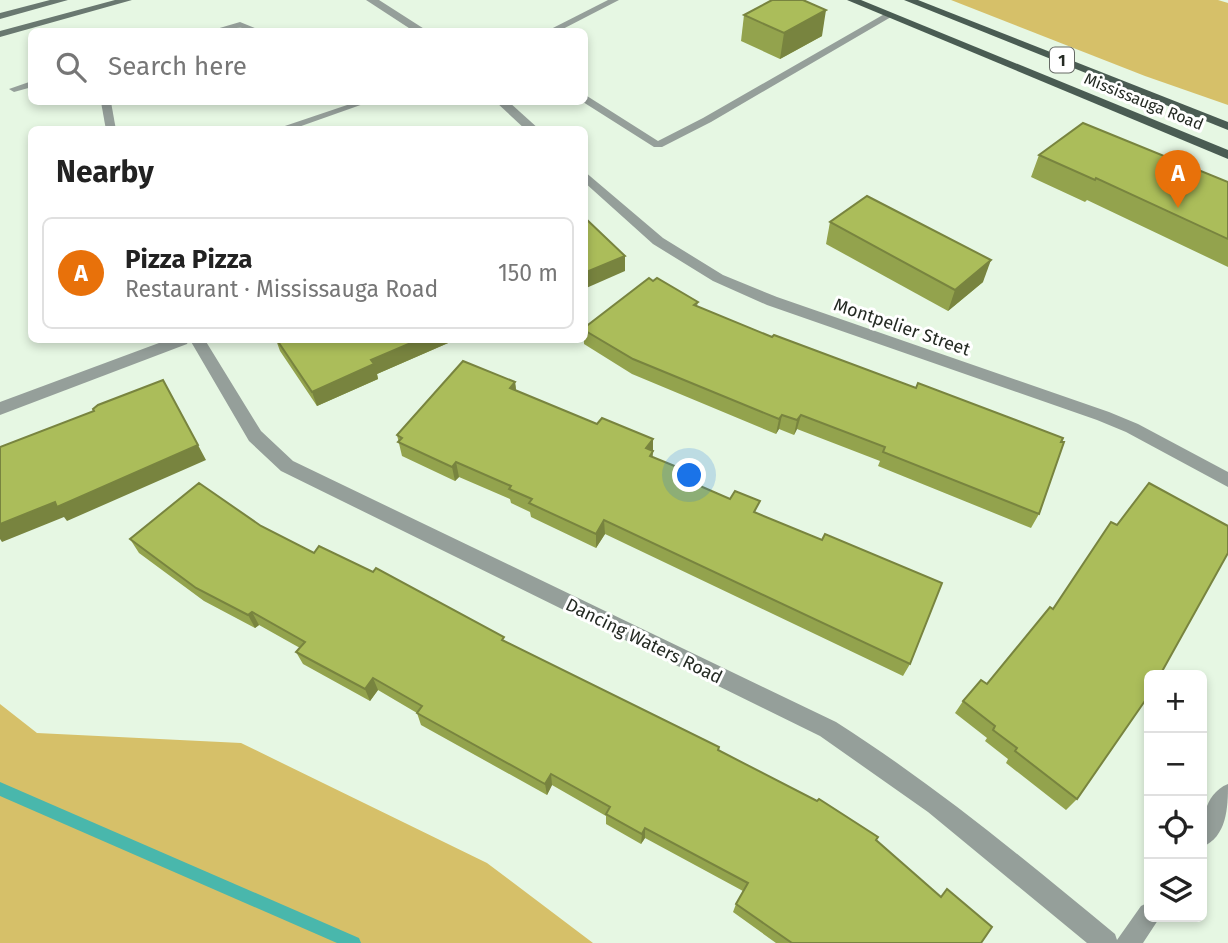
<!DOCTYPE html>
<html lang="en">
<head>
<meta charset="utf-8">
<style>
  :root { --surface:#fff; --page:#f2f2f2; --text:#222; --muted:#767676; --line:#e0e0e0; --accent:#d6483f }
  body { margin:0; font-family:"Fira Sans",sans-serif; background:var(--page); color:var(--text) }
  .controls { position:absolute; right:21px; bottom:21px; display:grid; overflow:hidden; border-radius:10px; box-shadow:0 4px 10px #0003 }
  .controls button { width:63px; height:63px; display:grid; place-items:center; padding:0; border:0; border-bottom:2px solid var(--line); background:var(--surface); color:var(--text); font:35px sans-serif }
  .you { position:absolute; left:690px; top:476px; width:24px; height:24px; margin:-18px; border:5px solid #fff; border-radius:50%; background:#1a73e8; box-shadow:0 0 0 10px #1a73e833 }
  .badge { display:grid; place-items:center; width:46px; height:46px; border-radius:50%; background:var(--accent); color:#fff; font-size:23px; font-weight:700 }
  .pin { position:absolute; translate:-50% -58px; filter:drop-shadow(0 2px 4px #0008) }
  .pin::after { content:''; position:absolute; top:37px; width:24px; height:21px; background:inherit; clip-path:polygon(0 0,100% 0,50% 100%) }
  .list { margin:0; padding:0; list-style:none }
  h2 { display:flex; justify-content:space-between; align-items:center; height:91px; margin:0; padding:0 28px; font-size:30px }
  h2 small { font-size:23px; font-weight:400; color:var(--muted) }
  .list li { display:grid; grid-template-columns:46px 1fr auto; gap:21px; align-items:center; box-sizing:border-box; height:112px; margin:0 14px 14px; padding:0 14px; border:2px solid var(--line); border-radius:10px }
  .list b { display:block; font-size:26px; white-space:nowrap }
  .list p { margin:0; font-size:23px; white-space:nowrap; color:var(--muted) }
  .list em { font-size:23px; font-style:normal; color:var(--muted) }
  .icon { flex:none; width:38px; height:38px; fill:none; stroke:currentColor; stroke-width:2; stroke-linecap:round; stroke-linejoin:round }
  .map { position:relative; flex:none; width:1228px; height:943px; overflow:hidden }
  .search { position:absolute; background:var(--surface); box-shadow:0 4px 10px #0003; left:28px; top:28px; width:560px; height:77px; display:flex; align-items:center; gap:18px; box-sizing:border-box; padding:0 24px; border-radius:10px; color:var(--muted); font-size:26px }
  .panel { position:absolute; background:var(--surface); box-shadow:0 4px 10px #0003; left:28px; top:126px; width:560px; height:217px; border-radius:10px }
  .map>svg:first-child { display:block }
</style>
</head>
<body>
<div class="map">
<svg width="1228" height="943" viewBox="0 0 1228 943">
  <rect width="100%" height="100%" fill="#e6f7e3"/>
  <g fill="#d6c069">
    <path d="M951,0H1218L1228,3V105L1145,76Z"/>
    <path d="M0,704L37,733L241,743L487,863L593,943H0Z"/>
  </g>
  <g fill="none" stroke-linecap="round" stroke-linejoin="round">
    <path fill="#49b7ac" fill-rule="evenodd" d="M0,782L359,938L361,943H337L0,796Z"/>
    <g fill="#959f9a" fill-rule="evenodd">
      <path d="M608,0H619L557,32H545Z"/>
      <path d="M888,12L891,13V17L711,122L662,147H654L583,102L584,95L587,96L658,141L703,118Z"/>
      <path d="M240,22L265,32C256,32 250,30 242,28C235,27 216,32 206,32Z"/>
      <path d="M32,81V87L14,92L9,89Z"/>
      <path d="M101,102H111L116,130H106Z"/>
      <path d="M356,102H369L290,130H273Z"/>
    </g>
    <g fill="#959f9a" fill-rule="evenodd">
      <path d="M366,0H379L429,32H415Z"/>
      <path d="M496,102H509L540,130H526Z"/>
      <path d="M584,171L663,238L723,275L777,297L1109,412L1138,424L1228,472V487L1126,432L1097,420L767,305L713,281L653,244L584,182Z"/>
      <path d="M167,340H189L187,344L0,415V402Z"/>
      <path d="M190,340H205L261,431L293,461L836,722C935,785 1024,859 1115,934L1117,940L1141,906L1149,902V917H1160L1143,943H1087L928,812L820,736L281,471L249,441Z"/>
      <path d="M1228,784C1228,807 1227,837 1202,847C1201,825 1203,794 1228,784Z"/>
    </g>
    <g fill="#697870" fill-rule="evenodd">
      <path d="M50,0H68L0,19V13Z"/>
      <path d="M115,0H132L0,37V31Z"/>
    </g>
    <g fill="#4a5c53" fill-rule="evenodd">
      <path d="M847,0H861L1228,150V159Z"/>
      <path d="M904,0H918L1228,122V130Z"/>
    </g>
  </g>
  <g fill="#93a34d">
    <path d="M744,15L822,36L780,59L741,41Z"/>
    <path d="M1039,155L1228,182V267L1087,200L1085,202L1031,177Z"/>
    <path d="M830,222L983,282L948,311L826,244Z"/>
    <path d="M653,281L698,302L697,306L1039,514L1031,528L878,466L880,461L797,429L794,435L779,429L776,434L632,374L584,344V328Z"/>
    <path d="M276,340H455L377,374L378,379L317,406L280,351Z"/>
    <path d="M515,382L516,391L597,424L653,439L652,457L682,469L681,477L757,513L910,664L903,676L605,534L596,548L531,517L530,512L511,503L510,499L459,477L455,481L402,456L397,435Z"/>
    <path d="M261,526L314,553L505,641L719,750L876,840L941,897L947,889L981,943H776L733,912L736,904L743,891L645,838L641,844L606,824V816L552,785L547,795L421,725L417,713L378,690L370,701L303,664L296,652L300,648L259,625L255,628L204,601L139,553L130,539Z"/>
    <path d="M987,684L1077,799L1066,810L1006,763L1008,759L985,741L987,738L955,713L963,701Z"/>
  </g>
  <g fill="#78843f">
    <path d="M826,10L822,36L780,59L784,33Z"/>
    <path d="M625,256V271L584,289V273Z"/>
    <path d="M991,260L983,282L948,311L955,290Z"/>
    <path d="M418,340H455L377,374L378,379L317,406L312,392L371,360Z"/>
    <path d="M515,382L517,397L510,388Z"/>
    <path d="M782,415L779,429L776,434L779,419Z"/>
    <path d="M801,415L797,429L794,435L797,420Z"/>
    <path d="M653,439V451L652,466L646,448Z"/>
    <path d="M198,445L206,460L67,521L64,517L2,542L0,539V524Z"/>
    <path d="M456,462L459,477L455,481L452,467Z"/>
    <path d="M604,520L605,534L596,548V534Z"/>
    <path d="M252,612L259,625L255,628L248,615Z"/>
    <path d="M373,678L378,690L370,701L365,689Z"/>
    <path d="M551,774L552,785L547,795L545,784Z"/>
    <path d="M645,828V838L641,844L642,834Z"/>
  </g>
  <g fill="#abbd5a" stroke="#78843f" stroke-width="2">
    <path d="M772,0H803L826,10L784,33L744,15Z"/>
    <path d="M1083,123L1228,182V239L1096,178L1095,180L1039,155Z"/>
    <path d="M867,196L991,260L955,290L830,222Z"/>
    <path d="M584,217L625,256L584,273Z"/>
    <path d="M649,278L653,281L657,278L698,302L694,305L772,337L774,335L916,388L918,383L1063,438L1061,442H1064L1039,514L883,452L885,447L801,415L797,420L782,415L779,419L633,359L584,330V328Z"/>
    <path d="M277,340H418L371,360L374,364L312,392Z"/>
    <path d="M463,361L515,382L510,388L597,424L602,418L653,439L646,448L653,451L650,456L682,469L677,476L730,499L735,491L760,501L754,512L822,540L825,534L942,583L910,664L604,520L596,534L529,503L532,499L509,489L511,486L456,462L452,467L398,442L402,438L397,435Z"/>
    <path d="M163,380L198,445L57,507L55,502L0,524V447L94,411L93,409L98,405Z"/>
    <path d="M199,483L261,526L314,553L319,546L373,572L376,568L504,637L502,640L719,747L718,750L817,801L819,799L878,837L876,840L941,897L947,889L992,927L981,943H792L736,904L748,883L645,828L642,834L606,814L610,807L551,774L545,784L417,713L422,706L373,678L365,689L324,667L296,652L305,642L252,612L248,615L196,588L130,539Z"/>
    <path d="M1149,483L1228,526V553L1160,675H1149V695L1077,799L1015,751L1017,748L993,730L995,726L963,701L981,680L987,684L1050,607L1053,609L1111,522L1117,525Z"/>
  </g>
  <g text-anchor="middle" stroke-width="6" stroke-linejoin="round" paint-order="stroke">
    <rect fill="#fff" stroke="#666a65" stroke-width="2" x="1050" y="47.5" width="24" height="25" rx="5"/>
    <g font-size="16" font-weight="bold" fill="#242a23">
      <text x="1062" y="66">1</text>
    </g>
    <g font-size="16" fill="#242a23" stroke="#fff">
      <text transform="translate(1144 101) rotate(22)" y="6">Mississauga Road</text>
    </g>
    <g font-size="18" fill="#242a23" stroke="#fff">
      <text transform="translate(902 327) rotate(19)" y="6">Montpelier Street</text>
      <text transform="translate(644 641) rotate(26)" y="6">Dancing Waters Road</text>
    </g>
  </g>
</svg>
<div class="controls">
<button>+</button>
<button>−</button>
<button><svg class="icon" aria-label="locate" viewBox="0 0 24 24"><circle cx="12" cy="12" r="6"/><path d="M12 2v4M12 18v4M2 12h4M18 12h4"/></svg></button>
<button><svg class="icon" aria-label="layers" viewBox="0 0 24 24"><path d="M12 4l9 5-9 5-9-5zM3 14l9 5 9-5"/></svg></button>
</div>
<div class="you"></div>
<div class="pin badge" style="left:1178px;top:208px;background:#e8710a">A</div>
<div class="search"><svg class="icon" aria-label="search" viewBox="0 0 24 24"><circle cx="10" cy="10" r="6"/><path d="M15 15l6 6"/></svg>Search here</div>
<section class="panel">
<h2>Nearby<small></small></h2>
<ul class="list">
<li><span class="badge" style="background:#e8710a">A</span><div><b>Pizza Pizza</b><p>Restaurant · Mississauga Road</p></div><em>150 m</em></li>
</ul>
</section>
</div>
</body>
</html>
